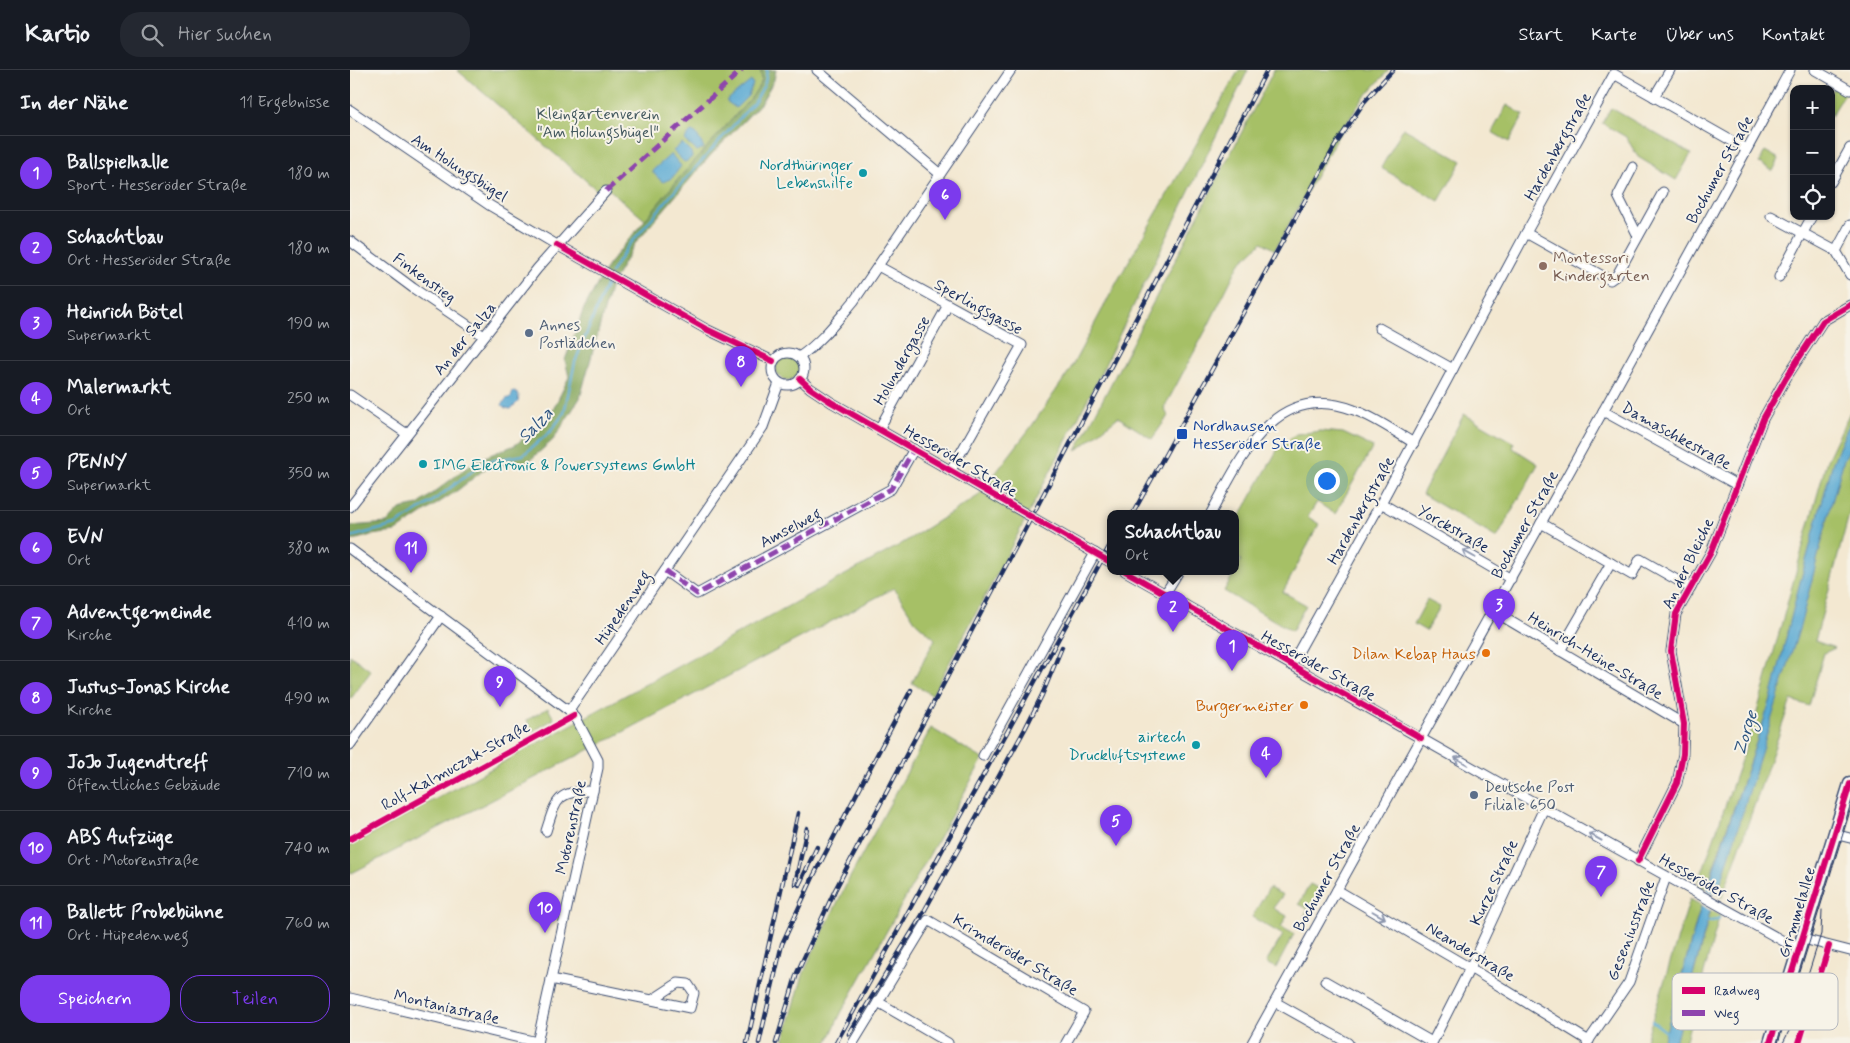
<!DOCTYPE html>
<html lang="de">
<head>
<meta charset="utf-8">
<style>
  :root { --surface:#171b24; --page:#242831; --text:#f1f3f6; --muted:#9ea1a6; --line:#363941; --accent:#7c3aed }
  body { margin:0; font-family:Mynerve,sans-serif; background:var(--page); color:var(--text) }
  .controls { position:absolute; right:15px; top:15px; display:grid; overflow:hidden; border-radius:10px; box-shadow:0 1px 4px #0004 }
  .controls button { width:45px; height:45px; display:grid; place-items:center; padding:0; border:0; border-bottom:1px solid var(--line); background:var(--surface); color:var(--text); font:25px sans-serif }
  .you { position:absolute; left:976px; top:410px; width:18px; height:18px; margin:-12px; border:4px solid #fff; border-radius:50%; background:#1a73e8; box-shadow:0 0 0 8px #1a73e833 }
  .badge { display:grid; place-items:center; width:32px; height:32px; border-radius:50%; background:var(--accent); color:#fff; font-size:16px; font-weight:700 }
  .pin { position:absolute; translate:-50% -41px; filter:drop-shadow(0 1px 2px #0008) }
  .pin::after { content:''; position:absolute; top:26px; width:18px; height:15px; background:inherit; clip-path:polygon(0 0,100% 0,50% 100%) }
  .popup { position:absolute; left:757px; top:440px; width:132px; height:65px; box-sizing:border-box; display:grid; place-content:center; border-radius:10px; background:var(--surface); filter:drop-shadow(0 1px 4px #0005); font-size:16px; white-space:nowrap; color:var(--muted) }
  .popup b { font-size:19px; color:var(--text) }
  .popup::after { content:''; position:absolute; left:50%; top:100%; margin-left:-10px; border:10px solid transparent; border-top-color:var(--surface) }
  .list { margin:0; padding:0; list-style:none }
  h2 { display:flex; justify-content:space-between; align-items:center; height:65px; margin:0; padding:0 20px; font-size:21px }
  h2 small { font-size:16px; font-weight:400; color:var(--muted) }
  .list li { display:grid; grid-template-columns:32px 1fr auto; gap:15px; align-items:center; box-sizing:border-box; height:75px; padding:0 20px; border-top:1px solid var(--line) }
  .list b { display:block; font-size:19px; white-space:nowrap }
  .list p { margin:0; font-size:16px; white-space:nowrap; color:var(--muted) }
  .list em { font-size:16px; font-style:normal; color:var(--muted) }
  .actions { display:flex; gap:10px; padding:15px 20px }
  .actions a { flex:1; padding:11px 0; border:1px solid var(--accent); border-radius:20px; text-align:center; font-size:18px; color:var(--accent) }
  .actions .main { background:var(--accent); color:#fff }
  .icon { flex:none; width:28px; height:28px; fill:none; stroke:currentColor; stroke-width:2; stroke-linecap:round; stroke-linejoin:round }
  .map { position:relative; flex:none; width:1500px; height:973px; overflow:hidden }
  header { display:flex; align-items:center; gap:30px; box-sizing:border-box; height:70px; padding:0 25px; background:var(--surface); border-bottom:1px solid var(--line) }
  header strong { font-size:24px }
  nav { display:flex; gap:28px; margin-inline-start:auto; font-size:18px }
  .search { width:350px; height:45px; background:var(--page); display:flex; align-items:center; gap:12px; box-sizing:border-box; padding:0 18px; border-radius:20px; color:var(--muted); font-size:19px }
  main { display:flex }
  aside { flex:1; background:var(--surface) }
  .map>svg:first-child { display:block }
</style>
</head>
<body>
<header>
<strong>Kartio</strong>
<div class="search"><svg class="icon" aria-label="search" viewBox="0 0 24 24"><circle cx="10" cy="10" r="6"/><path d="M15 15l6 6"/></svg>Hier suchen</div>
<nav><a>Start</a><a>Karte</a><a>Über uns</a><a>Kontakt</a></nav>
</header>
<main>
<aside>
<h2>In der Nähe<small>11 Ergebnisse</small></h2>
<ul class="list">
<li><span class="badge">1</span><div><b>Ballspielhalle</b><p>Sport · Hesseröder Straße</p></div><em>180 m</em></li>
<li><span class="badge">2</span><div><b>Schachtbau</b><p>Ort · Hesseröder Straße</p></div><em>180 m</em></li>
<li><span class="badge">3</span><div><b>Heinrich Bötel</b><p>Supermarkt</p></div><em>190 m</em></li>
<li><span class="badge">4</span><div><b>Malermarkt</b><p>Ort</p></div><em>250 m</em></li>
<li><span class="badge">5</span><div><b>PENNY</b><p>Supermarkt</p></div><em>350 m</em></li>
<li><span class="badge">6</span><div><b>EVN</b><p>Ort</p></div><em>380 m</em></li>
<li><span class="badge">7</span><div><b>Adventgemeinde</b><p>Kirche</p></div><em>410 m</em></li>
<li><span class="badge">8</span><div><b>Justus-Jonas Kirche</b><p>Kirche</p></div><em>490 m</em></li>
<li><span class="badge">9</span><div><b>JoJo Jugendtreff</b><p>Öffentliches Gebäude</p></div><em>710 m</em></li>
<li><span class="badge">10</span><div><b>ABS Aufzüge</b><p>Ort · Motorenstraße</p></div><em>740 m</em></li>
<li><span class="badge">11</span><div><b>Ballett Probebühne</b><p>Ort · Hüpedenweg</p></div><em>760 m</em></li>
</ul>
<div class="actions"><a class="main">Speichern</a><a>Teilen</a></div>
</aside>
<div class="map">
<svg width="1500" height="973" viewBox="0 0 1500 973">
  <rect width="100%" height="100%" fill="#f7f3e8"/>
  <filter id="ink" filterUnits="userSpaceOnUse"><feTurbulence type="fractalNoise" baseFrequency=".02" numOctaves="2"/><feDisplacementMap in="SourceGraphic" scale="10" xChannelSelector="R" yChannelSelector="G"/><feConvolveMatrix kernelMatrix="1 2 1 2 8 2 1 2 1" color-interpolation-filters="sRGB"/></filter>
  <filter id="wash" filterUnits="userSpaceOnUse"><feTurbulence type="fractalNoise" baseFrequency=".0096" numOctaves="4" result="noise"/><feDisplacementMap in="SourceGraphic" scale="20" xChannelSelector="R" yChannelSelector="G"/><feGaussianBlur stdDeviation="1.12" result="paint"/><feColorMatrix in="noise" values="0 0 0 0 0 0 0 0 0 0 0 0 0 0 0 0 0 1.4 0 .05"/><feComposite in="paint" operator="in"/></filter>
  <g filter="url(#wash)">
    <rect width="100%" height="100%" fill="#f3e8d1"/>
    <g fill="#a6c066" stroke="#607862">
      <path d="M107,0H411L412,11L402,27L331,106L295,150L254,115L248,121Z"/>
      <path d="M889,0H898L746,313L654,491L582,625L562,613L585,569L565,551L544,518L277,660L0,804V776L548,476L628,426L681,357L720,300L768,210Z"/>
      <path d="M924,0H1039L1012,30L986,69L925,180L912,172L889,194L857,258L814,338L818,346L802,369L768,347L726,381Z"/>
      <path d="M1485,16L1496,22L1481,46V22Z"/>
      <path d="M1157,35L1174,45L1159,72L1142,62Z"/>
      <path d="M1261,38L1341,84L1326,110L1288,87L1276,67L1252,53Z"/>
      <path d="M1053,58L1112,91L1089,131L1031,98Z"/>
      <path d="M1415,81L1429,89L1423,101L1409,93Z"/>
      <circle cx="438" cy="298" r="12"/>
      <path d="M1500,342V352L1483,392L1448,520L1421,629L1356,819L1348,814L1404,653L1477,390Z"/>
      <path d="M1114,344L1164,373L1163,378L1188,394L1147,468L1072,424Z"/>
      <path d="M971,361L993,363L1023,377L985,444L967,432L958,447L969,454L933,522L956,535L942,561L874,521L891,490L886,487V453L928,379L946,364Z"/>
      <path d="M1500,378V441L1465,571L1485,578L1474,583L1459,636L1441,630L1372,828L1367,824L1450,556L1480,439L1494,389Z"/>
      <path d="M1077,530L1090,537L1076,561L1064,554Z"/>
      <path d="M0,585L21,601L0,630Z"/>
      <path d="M198,638L204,649L183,661L177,650Z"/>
      <path d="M581,658L633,689L491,943L477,973H433L453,905L461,886L498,811Z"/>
      <path d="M960,814L972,820L956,848L954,847L958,839L949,834Z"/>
      <path d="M919,818L933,825L923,838L937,846L931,857L944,864L926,898L916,893L933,865L902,847Z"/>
      <path d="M1340,829L1351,835L1313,973H1295Z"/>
      <path d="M1361,840L1370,845L1369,848L1335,973H1325Z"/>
    </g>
    <path fill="#84a65b" stroke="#506a5c" d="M411,0H426L424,10L411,33L359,87L286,172L261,215L230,328L203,370L179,391L136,398L108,420L45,462L21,465L0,471V456L37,453L50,439L68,435L125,391L165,375L198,350L219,307L215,290L234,238L258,195L331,106L402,27L412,11Z"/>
    <g fill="#58a9d3" stroke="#3a6c98">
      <path d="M401,11L403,14L398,26L386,38L376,31Z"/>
      <path d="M341,62L346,63L354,78L347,81L335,71L336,68Z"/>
      <path d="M332,73L341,82L342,87L337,91L334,92L323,81Z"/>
      <path d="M321,84L331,96L322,108L313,112L307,107L302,101Z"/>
      <path d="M163,321L169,325L168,332L161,339L155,338L152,335L156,329L161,327Z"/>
      <path d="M1500,352V378L1494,389L1480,439L1450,556L1375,800L1359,845L1325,973H1313L1350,840L1421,629L1448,520L1483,392Z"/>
    </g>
    <path fill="#f3e8d1" d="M1354,818L1369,826L1363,842L1349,834Z"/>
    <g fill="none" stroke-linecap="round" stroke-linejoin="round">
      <g stroke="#58a9d3" stroke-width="2.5">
        <path d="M261,203L276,179L323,123L406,30L415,13L417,0"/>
        <path d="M0,467L46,455L83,431L134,392L173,385L200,362L214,343L225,292L259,208"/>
        <path d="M1355,852L1367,850L1369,848"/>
        <path d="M1302,951L1319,964"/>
      </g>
    </g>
  </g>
  <g filter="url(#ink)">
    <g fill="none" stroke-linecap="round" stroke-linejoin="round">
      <g stroke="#3b4b6f" stroke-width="11">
        <g id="minor">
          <path d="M467,0L590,104"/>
          <path d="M1465,0L1500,20"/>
          <path d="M1304,27L1320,0"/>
          <path d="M0,40L139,135L207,175L356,259L423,291"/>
          <path d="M1283,97L1268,126L1288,166"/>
          <path d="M1481,112L1500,78"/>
          <path d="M1421,146L1486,181L1500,205"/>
          <path d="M1176,163L1260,210L1267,205L1313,122"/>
          <path d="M0,171L63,218L134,266"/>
          <path d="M1486,181L1500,155"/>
          <path d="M528,196L672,275L601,400"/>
          <path d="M1429,207L1462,146"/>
          <path d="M1029,258L1103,299"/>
          <circle cx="438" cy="299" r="16"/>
          <path d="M449,287C471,272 487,251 504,231L661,0"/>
          <path d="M450,309L460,318L481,332L760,492"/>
          <path d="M0,325L57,364"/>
          <path d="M1253,341L1387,415"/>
          <path d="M529,359L598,235"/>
          <path d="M1031,433L1161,509"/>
          <path d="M0,437L187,199L256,121"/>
          <path d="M861,443C892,387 924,310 1004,340C1025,347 1045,362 1064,373"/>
          <path d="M1191,453L1282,505L1290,489L1341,518"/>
          <path d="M0,479L219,641L226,648L248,690V698L187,973"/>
          <path d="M315,501L347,524L541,419L564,379"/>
          <path d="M775,501L1194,738L1435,872L1450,877"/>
          <path d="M815,524L829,501"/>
          <path d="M1143,541L1334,654"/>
          <path d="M1210,581L1261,493"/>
          <path d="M941,595L1031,433L1176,163L1264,4L1396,79"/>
          <path d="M219,641L413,357L429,313"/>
          <path d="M0,675L91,546"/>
          <path d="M633,686L745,483"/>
          <path d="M196,761C206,730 207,720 243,721"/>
          <path d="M1484,764L1500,768"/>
          <path d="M1288,791L1327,713L1333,684L1334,654L1321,581L1326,544L1361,482L1413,349L1436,308L1473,251L1500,235"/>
          <path d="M987,820L1120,898L1239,971"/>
          <path d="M1453,869L1500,881"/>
          <path d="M201,909L340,938L344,923L338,914L328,913L302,930"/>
          <path d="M975,911L1082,972"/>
          <path d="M0,928L187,972"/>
          <path d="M528,932L598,973"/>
          <path d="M925,932L998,973"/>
          <path d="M503,973L578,850L734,942L716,973"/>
          <path d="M902,973C1081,649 1264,326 1440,0"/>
          <path d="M1082,973L1120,898L1194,738"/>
          <path d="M1237,973L1279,912L1316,807"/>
        </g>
      </g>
      <g stroke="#3b4b6f" stroke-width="15">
        <path id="primary" d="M1420,973L1500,714"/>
      </g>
      <use href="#minor" stroke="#fff" stroke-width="9"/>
      <use href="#primary" stroke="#fff" stroke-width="12"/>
      <g stroke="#1b2f5e" stroke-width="1">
        <path d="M1428,973L1500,741"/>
        <path d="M1433,973L1443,953L1471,864L1472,840"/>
      </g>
      <g stroke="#1b2f5e" stroke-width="4.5">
        <g id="rail">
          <path d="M783,443L986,74L1014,32L1043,0"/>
          <path d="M445,814L457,758"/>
          <path d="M449,815L467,777"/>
          <path d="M499,964L571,847L675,659L692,625L712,577"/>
          <path d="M397,973L448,743"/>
          <path d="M409,973L432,874L464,805L561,620"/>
          <path d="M426,973L447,903L485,820L917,0"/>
          <path d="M486,973L760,475"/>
        </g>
      </g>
      <use href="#rail" stroke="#f7f3e8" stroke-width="2.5" stroke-dasharray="8" stroke-linecap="butt"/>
      <g stroke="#8e44ad" stroke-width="5" stroke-dasharray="10 5" stroke-linecap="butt">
        <path d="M256,121L392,0"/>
        <path d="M315,501L347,524L541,419L564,379"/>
      </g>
      <g stroke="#f7f3e8" stroke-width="9">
        <g id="cycleway">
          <path d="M207,175L356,259L423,291"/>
          <path d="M450,309L460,318L481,332L760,492"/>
          <path d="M775,501L1071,668"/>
          <path d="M0,769L224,646"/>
          <path d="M1288,791L1327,713L1333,684L1334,654L1321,581L1326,544L1361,482L1413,349L1436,308L1473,251L1500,235"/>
          <path d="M1420,973L1500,714"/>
          <path d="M1449,973L1479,876"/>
        </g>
      </g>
      <use href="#cycleway" stroke="#d6006c" stroke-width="6"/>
    </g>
    <defs><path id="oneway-shaft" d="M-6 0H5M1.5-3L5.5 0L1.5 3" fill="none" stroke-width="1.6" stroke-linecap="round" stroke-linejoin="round" transform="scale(1.25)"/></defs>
    <g stroke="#8d97ae">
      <use href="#oneway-shaft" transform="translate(1119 484) rotate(-150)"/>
      <use href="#oneway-shaft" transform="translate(1111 691) rotate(-150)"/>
      <use href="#oneway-shaft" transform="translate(1245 767) rotate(-151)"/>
      <use href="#oneway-shaft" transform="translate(1029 845) rotate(30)"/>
    </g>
  </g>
  <g fill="#0f9aa8" stroke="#f7f3e8" stroke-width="2">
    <circle cx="513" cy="103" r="5"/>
    <circle cx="73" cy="394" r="5"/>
    <circle cx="846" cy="675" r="5"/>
  </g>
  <circle fill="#8d6e63" stroke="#f7f3e8" stroke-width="2" cx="1193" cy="196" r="5"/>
  <g fill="#5c6f8a" stroke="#f7f3e8" stroke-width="2">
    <circle cx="179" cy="263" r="5"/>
    <circle cx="1124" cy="725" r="5"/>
  </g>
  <rect fill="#1a4fb4" stroke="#f7f3e8" stroke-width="2" x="826" y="358" width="12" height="12" rx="2.5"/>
  <g fill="#e8710a" stroke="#f7f3e8" stroke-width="2">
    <circle cx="1136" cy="583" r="5"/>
    <circle cx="954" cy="635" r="5"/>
  </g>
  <g text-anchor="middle" stroke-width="4" stroke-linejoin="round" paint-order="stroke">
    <g font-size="16" fill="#455a60" stroke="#f7f3e8">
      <text x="248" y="49">Kleingartenverein<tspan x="248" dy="18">"Am Holungsbügel"</tspan></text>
    </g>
    <g font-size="16" fill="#1b2f5e" stroke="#f7f3e8">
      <text transform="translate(1207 76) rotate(-61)" y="6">Hardenbergstraße</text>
      <text transform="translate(110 97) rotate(33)" y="6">Am Holungsbügel</text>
      <text transform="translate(1369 99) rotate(-61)" y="6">Bochumer Straße</text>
      <text transform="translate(75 207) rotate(36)" y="6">Finkenstieg</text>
      <text transform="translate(629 236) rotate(29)" y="6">Sperlingsgasse</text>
      <text transform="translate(114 268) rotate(-51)" y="6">An der Salza</text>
      <text transform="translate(551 290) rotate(-61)" y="6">Holundergasse</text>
      <text transform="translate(1327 365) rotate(29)" y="6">Damaschkestraße</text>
      <text transform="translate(611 390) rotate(30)" y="6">Hesseröder Straße</text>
      <text transform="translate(1010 440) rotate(-61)" y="6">Hardenbergstraße</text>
      <text transform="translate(1174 454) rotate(-61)" y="6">Bochumer Straße</text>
      <text transform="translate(440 457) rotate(-28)" y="6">Amselweg</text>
      <text transform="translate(1104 458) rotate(30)" y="6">Yorckstraße</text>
      <text transform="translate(1337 493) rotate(-64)" y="6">An der Bleiche</text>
      <text transform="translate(272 537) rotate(-56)" y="6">Hüpedenweg</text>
      <text transform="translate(1246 585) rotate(31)" y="6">Heinrich-Heine-Straße</text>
      <text transform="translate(969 595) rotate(29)" y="6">Hesseröder Straße</text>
      <text transform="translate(105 695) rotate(-29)" y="6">Rolf-Kalmuczak-Straße</text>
      <text transform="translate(220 757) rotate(-78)" y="6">Motorenstraße</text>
      <text transform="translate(976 807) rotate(-61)" y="6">Bochumer Straße</text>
      <text transform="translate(1143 812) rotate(-65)" y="6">Kurze Straße</text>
      <text transform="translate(1367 818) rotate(29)" y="6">Hesseröder Straße</text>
      <text transform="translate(1446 842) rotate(-73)" y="6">Grimmelallee</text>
      <text transform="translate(1280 860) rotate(-69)" y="6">Geseniusstraße</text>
      <text transform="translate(1121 881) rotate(31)" y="6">Neanderstraße</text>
      <text transform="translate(666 884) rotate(31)" y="6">Krimderöder Straße</text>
      <text transform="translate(97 936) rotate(13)" y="6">Montaniastraße</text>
    </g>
    <g font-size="16" fill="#0d838f" stroke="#f7f3e8" text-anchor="end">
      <text x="503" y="100">Nordthüringer<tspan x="503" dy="18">Lebenshilfe</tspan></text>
      <text x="83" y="400" text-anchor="start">IMG Electronic &amp; Powersystems GmbH</text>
      <text x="836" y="672">airtech<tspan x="836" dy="18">Druckluftsysteme</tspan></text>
    </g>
    <g font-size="16" fill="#785e54" stroke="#f7f3e8" text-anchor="start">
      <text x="1203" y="193">Montessori<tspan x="1203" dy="18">Kindergarten</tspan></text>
    </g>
    <g font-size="16" fill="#4e5e75" stroke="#f7f3e8" text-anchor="start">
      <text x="189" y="260">Annes<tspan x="189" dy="18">Postlädchen</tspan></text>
      <text x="1134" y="722">Deutsche Post<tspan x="1134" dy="18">Filiale 650</tspan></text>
    </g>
    <g font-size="16" fill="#164399" stroke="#f7f3e8" text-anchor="start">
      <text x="843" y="361">Nordhausen<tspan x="843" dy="18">Hesseröder Straße</tspan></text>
    </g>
    <g font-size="16" fill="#c56008" stroke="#f7f3e8" text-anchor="end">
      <text x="1126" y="589">Dilan Kebap Haus</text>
      <text x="944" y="641">Burgermeister</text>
    </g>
    <g font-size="18" font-style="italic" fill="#2d5481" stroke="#f7f3e8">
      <text transform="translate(185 355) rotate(-46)" y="6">Salza</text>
      <text transform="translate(1395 663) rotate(-73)" y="6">Zorge</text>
    </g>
  </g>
  <rect x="1322" y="903" width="166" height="57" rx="8" fill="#f7f3e8" stroke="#b5b8bf" stroke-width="1"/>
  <rect x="1332" y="917" width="23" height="7" fill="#d6006c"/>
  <rect x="1332" y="940" width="23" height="6" fill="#8e44ad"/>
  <g font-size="14" fill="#1b2f5e">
    <text x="1364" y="925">Radweg</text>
    <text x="1364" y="948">Weg</text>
  </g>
</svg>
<div class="controls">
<button>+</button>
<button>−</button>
<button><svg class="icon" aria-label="locate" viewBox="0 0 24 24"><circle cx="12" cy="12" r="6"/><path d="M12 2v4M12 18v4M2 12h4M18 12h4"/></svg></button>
</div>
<div class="you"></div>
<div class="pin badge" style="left:882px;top:601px">1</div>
<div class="pin badge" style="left:823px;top:562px">2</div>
<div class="popup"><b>Schachtbau</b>Ort</div>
<div class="pin badge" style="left:1149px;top:560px">3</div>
<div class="pin badge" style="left:916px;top:708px">4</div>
<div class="pin badge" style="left:766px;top:776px">5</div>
<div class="pin badge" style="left:595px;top:150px">6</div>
<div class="pin badge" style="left:1251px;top:827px">7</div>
<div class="pin badge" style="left:391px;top:317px">8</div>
<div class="pin badge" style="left:150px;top:637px">9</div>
<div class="pin badge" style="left:195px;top:863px">10</div>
<div class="pin badge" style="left:61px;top:503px">11</div>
</div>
</main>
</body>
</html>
